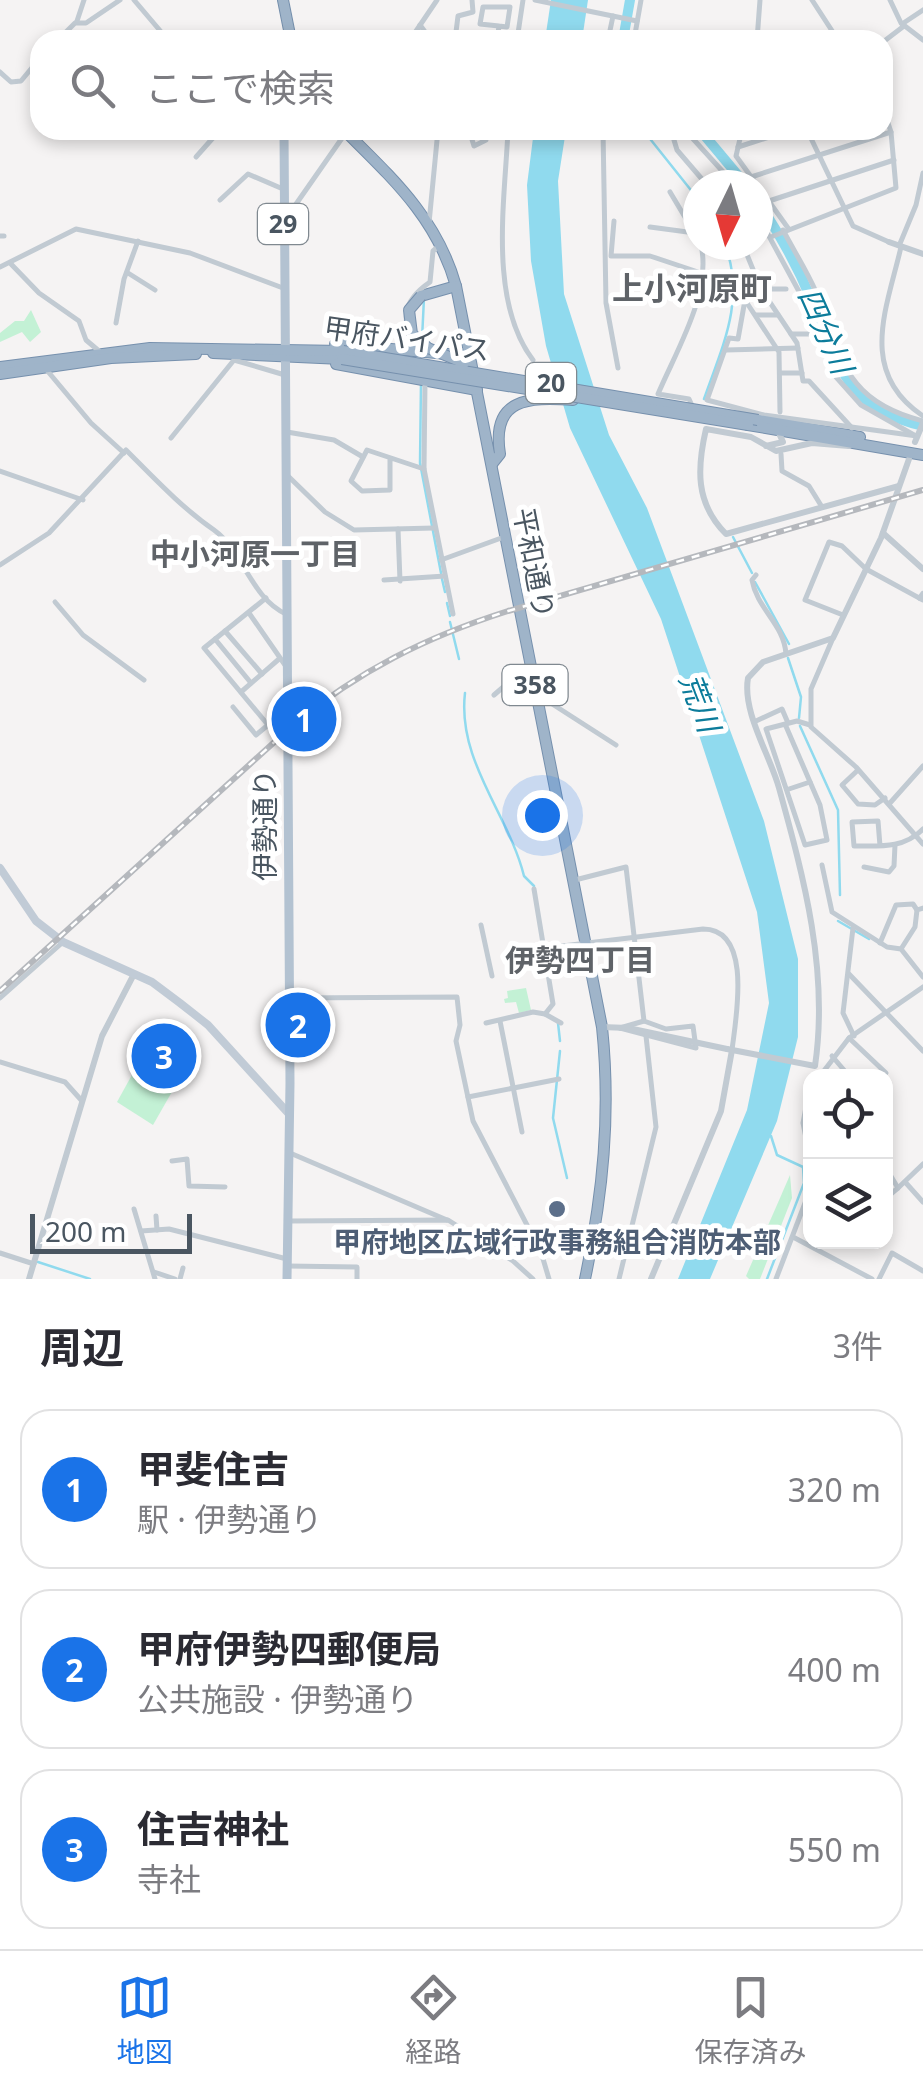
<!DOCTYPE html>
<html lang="ja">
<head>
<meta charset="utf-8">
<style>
  :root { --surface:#fff; --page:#f2f2f3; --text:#2b2b33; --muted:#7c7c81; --line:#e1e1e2; --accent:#1a73e8 }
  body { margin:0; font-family:"Noto Sans","Noto Sans JP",sans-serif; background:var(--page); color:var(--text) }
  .controls { position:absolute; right:30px; bottom:30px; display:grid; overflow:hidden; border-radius:20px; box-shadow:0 5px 15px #0003 }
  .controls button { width:90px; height:90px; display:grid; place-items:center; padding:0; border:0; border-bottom:2px solid var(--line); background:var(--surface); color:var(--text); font:50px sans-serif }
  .compass { position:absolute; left:683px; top:170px; width:90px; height:90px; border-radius:50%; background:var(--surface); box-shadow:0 5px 15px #0003; rotate:185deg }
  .scale { position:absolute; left:30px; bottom:25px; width:162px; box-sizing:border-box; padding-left:10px; border:5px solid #4a5661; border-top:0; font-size:28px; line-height:35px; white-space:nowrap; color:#4a5661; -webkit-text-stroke:8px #fff; paint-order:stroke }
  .you { position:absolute; left:542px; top:815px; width:35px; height:35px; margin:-25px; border:8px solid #fff; border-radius:50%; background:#1a73e8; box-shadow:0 0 0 15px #1a73e833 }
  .badge { display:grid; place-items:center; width:65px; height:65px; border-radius:50%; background:var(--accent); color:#fff; font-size:32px; font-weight:700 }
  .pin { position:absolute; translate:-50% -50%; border:5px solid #fff; box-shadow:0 2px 10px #0006 }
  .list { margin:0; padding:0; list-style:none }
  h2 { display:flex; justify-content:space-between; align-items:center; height:130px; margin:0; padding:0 40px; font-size:42px }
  h2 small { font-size:32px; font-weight:400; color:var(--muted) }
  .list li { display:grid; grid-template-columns:65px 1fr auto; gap:30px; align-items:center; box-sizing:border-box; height:160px; margin:0 20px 20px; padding:0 20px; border:2px solid var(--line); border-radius:30px }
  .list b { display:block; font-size:38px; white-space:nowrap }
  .list p { margin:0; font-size:32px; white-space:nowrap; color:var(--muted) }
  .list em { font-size:32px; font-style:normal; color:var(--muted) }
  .icon { flex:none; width:55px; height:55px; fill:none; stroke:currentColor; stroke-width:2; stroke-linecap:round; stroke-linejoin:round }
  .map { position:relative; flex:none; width:923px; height:1279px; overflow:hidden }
  .search { position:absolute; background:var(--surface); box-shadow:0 5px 15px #0003; left:30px; right:30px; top:30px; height:110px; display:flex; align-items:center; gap:25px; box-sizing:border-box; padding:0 35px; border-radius:30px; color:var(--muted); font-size:38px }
  .sheet { height:670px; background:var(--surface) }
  nav { display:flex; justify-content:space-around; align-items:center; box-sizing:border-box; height:140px; border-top:2px solid var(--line); background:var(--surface); font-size:28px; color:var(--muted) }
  nav a { display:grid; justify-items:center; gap:5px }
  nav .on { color:var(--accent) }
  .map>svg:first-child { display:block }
</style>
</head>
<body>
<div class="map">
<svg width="923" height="1279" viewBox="0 0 923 1279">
  <rect width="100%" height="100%" fill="#f5f3f3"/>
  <g fill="#c3f1d5">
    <path d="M31,310L41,332L30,342L22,332L0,342V333L15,321H24Z"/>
    <path d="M526,988L531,1010L519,1013L516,1002L505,1003L504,999L508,998L507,991Z"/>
    <path d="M138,1064L173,1090L153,1125L117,1102Z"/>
    <path d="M790,1175L792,1198L760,1279H749L746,1276Z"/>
  </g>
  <g fill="#90daee">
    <path d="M551,0H588L582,40H545Z"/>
    <path d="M534,130H566L558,181L564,294L609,435L647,508L764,821L798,959V1037L777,1121L710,1279H678L747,1110L769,1003L757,912L661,619L570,428L546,346L531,261L527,185Z"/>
  </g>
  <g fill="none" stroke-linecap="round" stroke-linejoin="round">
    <g stroke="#90daee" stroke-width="2.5">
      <path d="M643,130L698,199"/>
      <path d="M422,339L424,298"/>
      <path d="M421,382L420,463L441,573"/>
      <path d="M704,399C722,347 746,300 725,245"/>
      <path d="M733,537L752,573"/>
      <path d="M442,579L445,592"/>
      <path d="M755,582L789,644"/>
      <path d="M447,603L450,616"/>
      <path d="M450,622L459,659"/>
      <path d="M788,658L801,697L799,718"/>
      <path d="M465,693C457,761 509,815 524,876L534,886"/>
      <path d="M800,726L838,810L840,895"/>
      <path d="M838,921L869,939"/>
      <path d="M558,1023L560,1041"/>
      <path d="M560,1051L553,1118L567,1178"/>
      <path d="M38,1262L90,1279"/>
      <path d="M767,1279L804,1183L803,1167L777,1155L771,1136"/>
    </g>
    <g stroke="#90daee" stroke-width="10">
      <path d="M623,40L630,0"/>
      <path d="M700,130L746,185"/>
      <path d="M758,202C779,233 797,265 811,299C838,363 845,408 923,426"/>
    </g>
    <g stroke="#7690ad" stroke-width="12">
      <g id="trunk">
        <path d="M283,0L291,40"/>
        <path d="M344,130C392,178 437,218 456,286L602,1027C611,1114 603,1194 585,1279"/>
        <path d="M421,296L456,286"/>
        <path d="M335,344L470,356"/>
        <path d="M213,353L342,359"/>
        <path d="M336,364L477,390"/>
        <path d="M0,367L150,348L343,351"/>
        <path d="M0,374L111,358L196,354"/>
        <path d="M758,420L860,437"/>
        <path d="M748,425L923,455"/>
        <path d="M492,464L500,454C491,398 528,397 573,400"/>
      </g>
    </g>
    <g stroke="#c1cad2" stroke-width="5">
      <path d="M134,0L168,40"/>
      <path d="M535,0L637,21"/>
      <path d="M812,0L838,40"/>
      <path d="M890,0L901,23L923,40"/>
      <path d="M77,21L84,0"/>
      <path d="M902,24L923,10"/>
      <path d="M420,25L431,40"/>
      <path d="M58,40L75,23H86L120,0"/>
      <path d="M410,40L437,0"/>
      <path d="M455,40L458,16L473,12L472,0"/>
      <path d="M497,40L499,26L480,24L483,7H510L507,27L499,26"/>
      <path d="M517,40L523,0"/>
      <path d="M608,40L613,16"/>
      <path d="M634,40L641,0"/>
      <path d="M757,40L760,0"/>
      <path d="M857,40H858"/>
      <path d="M883,42L904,26"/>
      <path d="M0,72L11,82L21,81L40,58"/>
      <path d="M469,130L474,146L486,140L487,130"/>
      <path d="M508,130C505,200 488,301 533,360"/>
      <path d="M603,130L606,303L618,368"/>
      <path d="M671,130L677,150L707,185"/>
      <path d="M685,130L735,185"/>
      <path d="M742,130L736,156L757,185"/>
      <path d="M807,130L853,226L889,242"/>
      <path d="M738,147L791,130"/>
      <path d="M196,157L220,130"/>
      <path d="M751,177L891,132"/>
      <path d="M758,186L788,228"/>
      <path d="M670,192L698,239"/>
      <path d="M220,200L248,174L283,189"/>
      <path d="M769,201L894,160"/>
      <path d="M758,216L802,297L836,377L861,405L914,435"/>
      <path d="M287,217L347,131"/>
      <path d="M614,221L611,256H650L701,273"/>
      <path d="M429,223L438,130"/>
      <path d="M650,227L695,233"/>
      <path d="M783,230C794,251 807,271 816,292C842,358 844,401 923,421"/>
      <path d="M0,236H4"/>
      <path d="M771,237L896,188L891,132L883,108"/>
      <path d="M743,245L761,289L797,343L803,381H809L852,428"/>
      <path d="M899,246L916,205L923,173"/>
      <path d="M901,247C887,308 857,372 923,416"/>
      <path d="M11,264L39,293L79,321L86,340L99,351"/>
      <path d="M0,267L76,229L190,253L283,288"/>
      <path d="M128,273L155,290"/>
      <path d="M700,279L740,283L745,300L779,352L780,412"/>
      <path d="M761,289H786"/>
      <path d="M745,300L738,339L729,338L707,400L764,415L917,436"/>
      <path d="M756,315H778"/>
      <path d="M116,323L124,279L138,241"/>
      <path d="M791,334H817"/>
      <path d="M416,350C401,320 401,302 430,282L433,251L440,245"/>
      <path d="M726,350L798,348"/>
      <path d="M45,368L91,423L124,453"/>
      <path d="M780,373H802"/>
      <path d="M425,382L424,469L453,614"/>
      <path d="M694,410L689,399L658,394C676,351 712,293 701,245"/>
      <path d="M287,432L334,440L363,457"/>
      <path d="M171,438L234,360L285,375"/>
      <path d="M781,454L782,471L809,486L822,507"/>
      <path d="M390,458V490L362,491L351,481L367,450L424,469"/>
      <path d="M0,471L83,500"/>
      <path d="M288,476L325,512L354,530L434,528"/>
      <path d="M398,529L400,581"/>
      <path d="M441,560L504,537"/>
      <path d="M0,565L49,533L126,450C154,478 182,508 214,530C243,551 251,598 286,614"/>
      <path d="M756,575L752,580C757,609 784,624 786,654"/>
      <path d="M384,580L445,576"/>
      <path d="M55,602L83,635L144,680"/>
      <path d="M249,613L285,665"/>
      <path d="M843,615L805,600L829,542L842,546L866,569L923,600"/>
      <path d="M225,631L262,674"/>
      <path d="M833,638L811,689V727L856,767L923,844"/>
      <path d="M215,639L251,683"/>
      <path d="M241,692L279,659"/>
      <path d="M494,695L524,669L529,670"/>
      <path d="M538,700H546L616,745"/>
      <path d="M233,707L256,735L268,725L204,648L266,598"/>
      <path d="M756,721L782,709L788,723"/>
      <path d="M785,724L820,805L827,840L805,845L766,729L797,721L810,725"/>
      <path d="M858,770L842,785L858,804L875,805L885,798"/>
      <path d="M789,789L810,782"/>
      <path d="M890,803L923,766"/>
      <path d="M880,846L878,821L852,822L854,846C879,846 904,849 923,829"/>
      <path d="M822,865L832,912L887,947L901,949L923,977"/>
      <path d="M864,867L889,872L894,866L895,845"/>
      <path d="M575,880L626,867L644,1021L666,1029L693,1026L696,1048L620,1028"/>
      <path d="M481,925L492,976"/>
      <path d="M853,928L843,1013L854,1036"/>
      <path d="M880,943L896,905L913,904L917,910"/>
      <path d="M546,948L703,929C753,929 736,1017 732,1050"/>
      <path d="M901,949L915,927L917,910L923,908"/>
      <path d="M849,974L923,1051"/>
      <path d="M0,998L63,942"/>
      <path d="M289,998L457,997L460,1025L456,1041L473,1121L541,1252L549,1279"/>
      <path d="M545,1014L561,1023"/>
      <path d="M500,1021L522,1132"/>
      <path d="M486,1023L533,1012L545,1014L553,1004L534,889"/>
      <path d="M620,1028L644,1021"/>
      <path d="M849,1038L886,1073"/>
      <path d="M832,1056L849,1076"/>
      <path d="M0,1062L65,1082L82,1101"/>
      <path d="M820,1076L849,1038L923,987"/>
      <path d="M810,1086L803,1123L810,1158"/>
      <path d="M468,1097L559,1079"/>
      <path d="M808,1139L810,1117"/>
      <path d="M290,1153L447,1220"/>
      <path d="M172,1161L187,1159L189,1186L225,1187"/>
      <path d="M886,1168L898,1188L923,1164"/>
      <path d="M906,1183L923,1202"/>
      <path d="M886,1198L898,1188"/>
      <path d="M134,1209L155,1279"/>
      <path d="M156,1216L157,1230"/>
      <path d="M290,1221L448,1220L513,1261L533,1279"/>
      <path d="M141,1231L169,1229L287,1259"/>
      <path d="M793,1237L872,1279"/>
      <path d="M0,1253L34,1264"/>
      <path d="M287,1266L357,1267V1279"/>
      <path d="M154,1272L175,1279"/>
      <path d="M180,1279L183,1268"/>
      <path d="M619,1279L656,1127L646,1036"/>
      <path d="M776,1279L810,1190"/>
      <path d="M879,1279L892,1253L923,1271"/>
    </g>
    <g stroke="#c1cad2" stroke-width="6">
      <path d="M889,242L923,254"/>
      <path d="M915,442L923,423"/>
      <path d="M766,446L783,442L778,431"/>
      <path d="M849,446L812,443L776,451L751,437L706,429C697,468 695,503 726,534L899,486"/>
      <path d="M883,533L923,569"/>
      <path d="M920,598L923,594"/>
      <path d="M602,1027L628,1028"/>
      <path d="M727,1049L815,1066C829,971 804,878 779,788C770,755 742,712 748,678L763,662L833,638L881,538L909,459"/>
      <path d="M29,1279L102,1036L134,974"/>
      <path d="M651,1279L721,1111L732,1050"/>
    </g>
    <path stroke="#c1cbd6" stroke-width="8" d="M0,868L36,921L63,942L152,982L180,1003L208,1025L289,1114"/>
    <path stroke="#b3c2d1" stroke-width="9" d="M284,130L290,1083L287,1279"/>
    <use href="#trunk" stroke="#9fb4c9" stroke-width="10"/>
    <g stroke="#b5b8bd" stroke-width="6">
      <path id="rail" d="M0,991L292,726C358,671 426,637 508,611L923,490"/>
    </g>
    <use href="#rail" stroke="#fff" stroke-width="2.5" stroke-dasharray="8" stroke-linecap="butt"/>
    <g stroke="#7690ad" stroke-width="12" stroke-linecap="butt">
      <g id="trunk-bridge">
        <path d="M421,296L409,310L412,334L428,348L464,363"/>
        <path d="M343,351L758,420"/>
        <path d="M342,359L748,425"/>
      </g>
    </g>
    <path stroke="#c1cad2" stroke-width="6" d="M628,1028L727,1049"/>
    <use href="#trunk-bridge" stroke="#9fb4c9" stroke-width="10"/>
  </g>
  <circle fill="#5c6f8a" stroke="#fff" stroke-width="4" cx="557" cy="1209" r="10"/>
  <g text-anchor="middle" stroke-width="10" stroke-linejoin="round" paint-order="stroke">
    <g fill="#fff" stroke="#808990" stroke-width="2.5">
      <rect x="258" y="204" width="50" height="40" rx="8"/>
      <rect x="526" y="363" width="50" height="40" rx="8"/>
      <rect x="502.5" y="665" width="65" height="40" rx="8"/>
    </g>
    <g font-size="25" font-weight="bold" fill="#4a5661">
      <text x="283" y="233">29</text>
      <text x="551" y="392">20</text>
      <text x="535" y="694">358</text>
    </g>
    <g font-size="28" fill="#4a5661" stroke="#fff">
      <text transform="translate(407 339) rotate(8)" y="10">甲府バイパス</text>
      <text transform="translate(534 563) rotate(79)" y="10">平和通り</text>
      <text transform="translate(265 825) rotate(-90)" y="10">伊勢通り</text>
    </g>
    <g font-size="28" font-weight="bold" fill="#4e5e75" stroke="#fff">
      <text x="557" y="1252">甲府地区広域行政事務組合消防本部</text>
    </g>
    <g font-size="30" font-style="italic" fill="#0c7c9b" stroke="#fff">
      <text transform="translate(825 331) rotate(66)" y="10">四分川</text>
      <text transform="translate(699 703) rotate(69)" y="10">荒川</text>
    </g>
    <g font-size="30" font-weight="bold" fill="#5f6368" stroke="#fff">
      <text x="255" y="565">中小河原一丁目</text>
      <text x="580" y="971">伊勢四丁目</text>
    </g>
    <g font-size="32" font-weight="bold" fill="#5f6368" stroke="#fff">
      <text x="692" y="300">上小河原町</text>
    </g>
  </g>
</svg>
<div class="controls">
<button><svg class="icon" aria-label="locate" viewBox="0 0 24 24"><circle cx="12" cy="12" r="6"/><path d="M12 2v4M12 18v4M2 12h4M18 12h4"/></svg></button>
<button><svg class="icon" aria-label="layers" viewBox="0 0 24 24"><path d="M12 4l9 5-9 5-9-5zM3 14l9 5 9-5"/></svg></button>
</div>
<svg class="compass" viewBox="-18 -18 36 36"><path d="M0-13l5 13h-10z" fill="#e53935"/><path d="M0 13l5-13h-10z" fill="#7c7c81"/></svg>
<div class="scale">200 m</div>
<div class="you"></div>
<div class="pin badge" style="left:304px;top:719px">1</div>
<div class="pin badge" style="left:298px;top:1025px">2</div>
<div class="pin badge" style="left:164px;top:1056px">3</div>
<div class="search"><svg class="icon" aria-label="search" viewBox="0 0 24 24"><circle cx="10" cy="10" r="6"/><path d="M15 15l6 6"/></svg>ここで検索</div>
</div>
<section class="sheet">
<h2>周辺<small>3件</small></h2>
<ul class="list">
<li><span class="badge">1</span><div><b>甲斐住吉</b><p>駅 · 伊勢通り</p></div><em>320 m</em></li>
<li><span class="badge">2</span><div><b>甲府伊勢四郵便局</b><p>公共施設 · 伊勢通り</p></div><em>400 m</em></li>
<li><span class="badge">3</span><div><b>住吉神社</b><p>寺社</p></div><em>550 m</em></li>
</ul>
</section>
<nav>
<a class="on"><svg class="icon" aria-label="map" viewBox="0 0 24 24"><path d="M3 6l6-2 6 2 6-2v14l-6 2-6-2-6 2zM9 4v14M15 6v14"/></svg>地図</a>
<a><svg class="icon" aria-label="directions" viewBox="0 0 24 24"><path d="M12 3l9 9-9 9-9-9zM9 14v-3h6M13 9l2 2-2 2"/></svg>経路</a>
<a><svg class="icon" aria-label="saved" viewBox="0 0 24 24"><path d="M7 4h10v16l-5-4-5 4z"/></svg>保存済み</a>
</nav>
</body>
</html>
